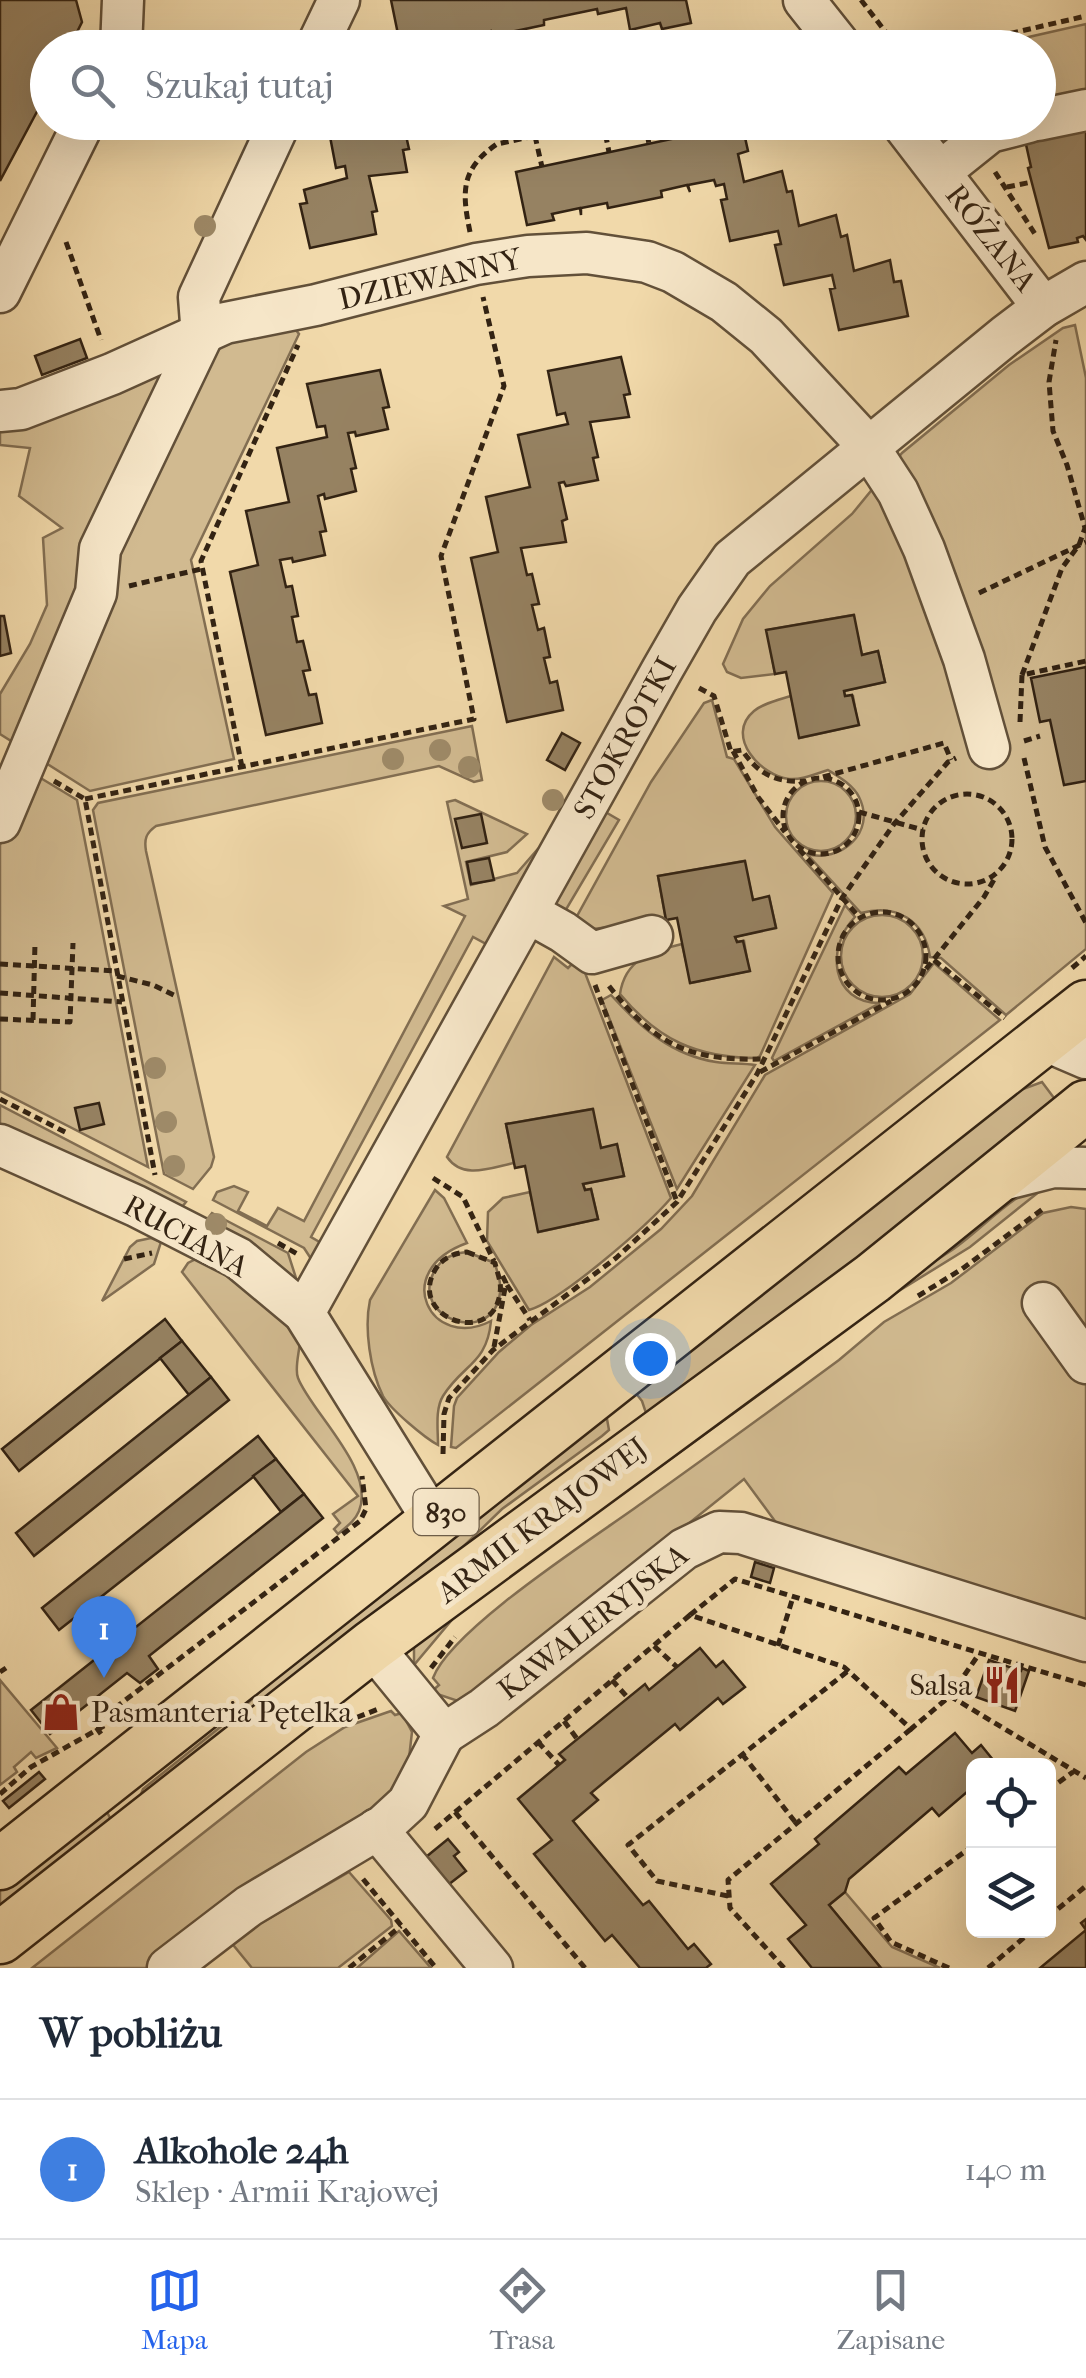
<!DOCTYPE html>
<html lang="pl">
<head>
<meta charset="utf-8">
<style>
  :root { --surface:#fff; --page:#f2f2f3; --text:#1f2937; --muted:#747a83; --line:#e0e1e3; --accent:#2563eb }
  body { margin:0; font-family:"IM FELL French Canon",serif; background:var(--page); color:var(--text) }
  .controls { position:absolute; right:30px; bottom:30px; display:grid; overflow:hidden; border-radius:15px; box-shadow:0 10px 40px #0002 }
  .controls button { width:90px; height:90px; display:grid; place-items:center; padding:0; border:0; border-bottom:2px solid var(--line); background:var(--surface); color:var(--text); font:50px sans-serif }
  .you { position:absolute; left:650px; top:1358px; width:35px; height:35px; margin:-25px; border:8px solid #fff; border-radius:50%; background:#1a73e8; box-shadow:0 0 0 15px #1a73e833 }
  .badge { display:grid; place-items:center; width:65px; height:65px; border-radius:50%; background:var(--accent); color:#fff; font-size:32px; font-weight:700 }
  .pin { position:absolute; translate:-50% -82px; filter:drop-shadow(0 2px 5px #0008) }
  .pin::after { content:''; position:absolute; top:52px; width:35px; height:30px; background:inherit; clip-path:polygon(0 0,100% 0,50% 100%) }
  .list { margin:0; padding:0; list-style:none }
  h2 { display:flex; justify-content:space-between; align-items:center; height:130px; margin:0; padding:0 40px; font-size:42px }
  h2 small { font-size:32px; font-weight:400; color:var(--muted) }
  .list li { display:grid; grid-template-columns:65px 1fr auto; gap:30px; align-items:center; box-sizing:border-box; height:140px; padding:0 40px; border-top:2px solid var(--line) }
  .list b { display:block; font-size:38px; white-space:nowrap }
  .list p { margin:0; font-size:32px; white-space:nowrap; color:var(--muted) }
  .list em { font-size:32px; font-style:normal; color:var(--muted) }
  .icon { flex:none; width:55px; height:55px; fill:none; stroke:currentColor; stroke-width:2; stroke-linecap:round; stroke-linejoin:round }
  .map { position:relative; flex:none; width:1086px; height:1968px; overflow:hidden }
  .search { position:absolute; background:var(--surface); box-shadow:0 10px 40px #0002; left:30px; right:30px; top:30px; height:110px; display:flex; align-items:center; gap:25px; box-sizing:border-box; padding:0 35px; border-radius:55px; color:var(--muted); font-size:38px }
  .sheet { height:270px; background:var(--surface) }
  nav { display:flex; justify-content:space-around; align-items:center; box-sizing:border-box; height:140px; border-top:2px solid var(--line); background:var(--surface); font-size:28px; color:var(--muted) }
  nav a { display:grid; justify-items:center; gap:5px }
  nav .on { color:var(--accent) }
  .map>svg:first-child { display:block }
</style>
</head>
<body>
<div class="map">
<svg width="1086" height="1968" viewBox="0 0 1086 1968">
  <rect width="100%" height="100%" fill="#f1d9aa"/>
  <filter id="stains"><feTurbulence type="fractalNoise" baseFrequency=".002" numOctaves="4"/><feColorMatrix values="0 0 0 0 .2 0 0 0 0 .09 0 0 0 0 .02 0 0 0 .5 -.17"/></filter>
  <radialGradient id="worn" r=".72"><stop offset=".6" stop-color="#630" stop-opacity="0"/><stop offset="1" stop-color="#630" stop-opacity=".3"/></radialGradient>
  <g fill="#d1ba90" stroke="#826e52" stroke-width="2.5">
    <path d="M1086,24V97L1039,107L1038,48H980Z"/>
    <path d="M292,325L299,334L191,560L234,759L90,791L0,734V694L30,644L47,605L43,538L62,528L19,496L30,448L0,445V423L180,356Z"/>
    <path d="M1075,325L1086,378V949L1006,1015L941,958L930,957C925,921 897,903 861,913L807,854C840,863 877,833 859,797C853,785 839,777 828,770C815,774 803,780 789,779C761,776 724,736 754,711C764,703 778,700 791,696L800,738L858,725L853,696H845L844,691L885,682L878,651L862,655L853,615L767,630L775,674L741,678L727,672L723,664L743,619L770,586L852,514L902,453L1009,365L1063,328Z"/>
    <path d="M712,700L727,757L734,759L775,827L833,893L760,1056L757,1058C697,1058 658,1040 620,994C625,959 652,951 682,944L691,983L749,971L744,941L737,942L735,937L776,927L769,897L753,900L744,861L658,876L666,920L593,929L571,927L651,782L704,703Z"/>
    <path d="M472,726L482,780L474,782L439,766L156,826C146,833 144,839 146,851L214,1157L211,1167L193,1189L164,1174L93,810L98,803Z"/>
    <path d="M34,774L77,800L148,1167L0,1091V845L29,776Z"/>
    <circle cx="821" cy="816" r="35"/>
    <path d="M455,800L527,834L507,852L466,862L471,885L517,873L537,850L539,859L490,946L473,937L311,1237L328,1247L317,1268L304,1248L213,1200L217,1192L234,1186L248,1192L238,1211L267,1226L278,1208L304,1221L465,916L444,906L468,899L447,802Z"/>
    <path d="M602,810L619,820L561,918L544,907Z"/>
    <path d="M845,905L855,917C825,948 831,1003 880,1003L774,1061L772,1058Z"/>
    <circle cx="882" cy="956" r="41"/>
    <path d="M554,957L568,968L579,957L671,1198C648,1225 561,1301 529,1310L487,1241L488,1212L503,1198L530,1192L539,1232L598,1219L591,1189L585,1190L583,1184L624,1176L617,1145L601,1148L592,1109L506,1124L514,1163C490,1168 463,1180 447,1157Z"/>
    <path d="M934,963L1000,1020L456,1448L451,1447L454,1406L457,1398L499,1352L531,1325L590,1287L661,1229L692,1196L765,1075L910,994Z"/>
    <path d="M611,995C640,1027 671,1055 716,1062C729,1064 743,1063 755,1065L677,1189L602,1000Z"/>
    <path d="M1042,1082L1060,1106L648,1419L642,1401L631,1387L1007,1095Z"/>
    <path d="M0,1105L186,1202L182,1207L0,1128Z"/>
    <path d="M1069,1178L1086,1180V1184L1081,1188L1052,1187L1040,1191L970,1247L868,1310L801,1364L456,1615L414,1665V1646L423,1627C568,1521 713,1414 858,1309C887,1288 919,1272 949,1252C988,1226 1019,1182 1069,1178Z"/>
    <path d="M435,1190L444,1198L467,1243C389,1271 431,1352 491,1321C487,1364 463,1364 443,1396C435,1409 438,1429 438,1445C425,1438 390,1409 383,1396C370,1370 364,1328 370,1300Z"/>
    <path d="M1071,1207L1086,1209V1627L783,1532L744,1479L473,1697L458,1701L431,1692L439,1685L433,1678C451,1629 595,1537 642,1503C708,1456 774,1408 839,1360L884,1322L951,1283L1043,1213Z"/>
    <path d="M212,1213L288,1253L296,1278L287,1280L212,1227L209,1217Z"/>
    <path d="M151,1238L161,1242L154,1264L102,1301L130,1247L137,1241Z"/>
    <path d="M467,1252L495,1263C497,1273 502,1282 500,1293C493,1348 407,1318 435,1270C442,1258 454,1253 467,1252Z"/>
    <path d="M200,1257L277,1312L300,1339C300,1351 294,1368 298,1378C311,1412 376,1469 359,1511C355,1521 346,1527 338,1534L334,1529L340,1523L333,1514L358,1496L182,1272L188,1263Z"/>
    <path d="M602,1416L607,1419L609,1430L602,1436L502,1509L435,1574L140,1797L143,1789L239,1712L314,1638Z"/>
    <path d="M0,1680L57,1748L36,1758L31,1752L14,1767L17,1772L0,1785Z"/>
    <path d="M391,1711L395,1715L402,1713L412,1732L408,1767L379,1807L246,1894L147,1968H32L306,1752L345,1727Z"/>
    <path d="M103,1804L114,1826L0,1915V1885Z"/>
    <path d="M349,1872L391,1920L392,1926L338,1968H252L230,1941Z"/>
    <path d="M845,1892L892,1947L940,1968H881L829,1905Z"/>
    <path d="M399,1931L431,1968H357Z"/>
  </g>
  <g fill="#968262" stroke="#332313" stroke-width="2.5">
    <path d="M0,0H76L82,22L69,48H48V91L0,181Z"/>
    <path d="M391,0H686L691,23L662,29L660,23L630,30L626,8L598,14L597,9L544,20V25L492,36L491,31L439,42L441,48H411L410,42L400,44Z"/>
    <path d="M345,122H403L409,149L403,150L407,172L369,176L377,211L372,212L376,234L310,248L300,204L307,203L304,190L347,178L345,166L336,168L328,126Z"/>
    <path d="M742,124L748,151L738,154L744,182L782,171L787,192L792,191L799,226L836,215L841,237L847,235L854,271L890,260L894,282L901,281L908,316L839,330L830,289L835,288L832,275L784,285L775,245L781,244L778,231L730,241L721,200L727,199L724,184L716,186L714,180L688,185L690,192L687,185L661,191L662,197L608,208L607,203L581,208V215L580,208L552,214L554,220L527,225L516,172Z"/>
    <path d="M1086,127V240L1083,236L1077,238L1078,242L1049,248L1028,168L1031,167L1025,140Z"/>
    <path d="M80,339L87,358L42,375L35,356Z"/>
    <path d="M621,357L630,394L624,395L629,417L590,422L598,457L593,458L598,480L566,486L564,482L559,483L567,519L562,521L566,542L521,548L527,575L532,574L539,604L532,605L538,630L544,628L550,657L544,658L550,683L557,681L563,710L507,722L471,558L498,552L486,497L530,487L518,435L568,424L565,413L557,415L548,371Z"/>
    <path d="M380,370L389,407L383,408L388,429L356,436L355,432L348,433L356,468L351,469L356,491L325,499L324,494L318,496L326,531L320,532L325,555L293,562L292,558L280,560L286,587L292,586L298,616L292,617L297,642L303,641L310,670L303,671L309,695L316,694L322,723L266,735L230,572L258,565L246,511L289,502L277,448L327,437L325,426L317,427L307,384Z"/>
    <path d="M854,615L862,655L878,651L885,682L844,691L845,696L852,695L859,725L799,738L786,672L775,674L766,630Z"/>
    <path d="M0,616H4L11,653L0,656Z"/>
    <path d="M1086,667V781L1064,785L1050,720L1040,722L1031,678Z"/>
    <path d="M562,733L580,743L565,770L547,760Z"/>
    <path d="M481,814L487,843L462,848L455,819Z"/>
    <path d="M489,858L494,880L471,884L467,862Z"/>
    <path d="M745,861L753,900L769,896L776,928L735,937L737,942L743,941L750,971L690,983L677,918L666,920L658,876Z"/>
    <path d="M99,1103L104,1124L80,1130L75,1108Z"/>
    <path d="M593,1109L601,1148L617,1144L624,1176L583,1184L585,1190L591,1189L598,1219L538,1232L525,1166L515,1168L506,1124Z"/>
    <path d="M165,1319L182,1341L19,1471L2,1449Z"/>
    <path d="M182,1341L211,1377L189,1395L160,1358Z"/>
    <path d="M211,1377L229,1400L34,1556L16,1533Z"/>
    <path d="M258,1436L276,1459L59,1630L42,1608Z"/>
    <path d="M276,1459L304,1494L281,1512L253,1476Z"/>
    <path d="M304,1494L323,1518L149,1656L158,1669L140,1683L127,1673L50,1734L31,1710Z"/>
    <path d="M755,1562L774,1568L770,1583L751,1577Z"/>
    <path d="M700,1648L716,1667L723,1661L745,1687L723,1704L718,1698L680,1730L675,1724L591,1793L598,1800L573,1821L643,1905L649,1901L688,1949L694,1944L711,1964L706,1968H640L612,1935L605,1941L534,1854L552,1840L518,1799L565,1760L559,1754L645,1684L649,1690Z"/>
    <path d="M989,1660L1021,1671L1022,1668L1029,1671L1015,1711L976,1697Z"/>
    <path d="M955,1733L972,1753L981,1745L998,1766H974V1786L939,1816L932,1808L849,1879L845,1892L829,1905L881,1968H812L788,1939L806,1925L771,1884L819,1844L815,1839L899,1767L906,1774Z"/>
    <path d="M39,1772L45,1779L9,1808L3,1801Z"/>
    <path d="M448,1839L459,1852L454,1856L466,1871L448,1885L426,1857Z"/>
    <path d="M1086,1919V1968H1040L1086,1930L1081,1923Z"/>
  </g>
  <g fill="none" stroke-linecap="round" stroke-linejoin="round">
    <g stroke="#625039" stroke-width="45">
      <g id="minor">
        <path d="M804,0L842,48"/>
        <path d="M121,48L123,0"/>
        <path d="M316,48L339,0"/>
        <path d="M1038,120L1086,110"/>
        <path d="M901,122L1043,307"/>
        <path d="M940,172L990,132L1029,122"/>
        <path d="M0,292L84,122"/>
        <path d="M0,411L21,409L112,374L225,323L316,305L476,264L528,256L587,253L647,262L673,272L724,302L766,336L868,446L898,492L924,549L964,659L989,748"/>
        <path d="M0,822L96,593L100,549L202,336L199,297L280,122"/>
        <path d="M529,913L563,932L592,953L652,936"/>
        <path d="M1044,1040L1086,1058"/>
        <path d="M0,1145L136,1206L238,1258L304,1313L434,1522"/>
        <path d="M998,1181L1053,1167L1086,1168"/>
        <path d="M1043,1303L1086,1363"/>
        <path d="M304,1313L662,670L697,609L732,559L1005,336L1043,307L1086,282"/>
        <path d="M372,1646L444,1734"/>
        <path d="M444,1734L484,1708L684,1549L719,1532L741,1533L1086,1641"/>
        <path d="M377,1829L492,1968"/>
        <path d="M168,1968L249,1906L383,1826L408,1803L444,1734"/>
      </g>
    </g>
    <g stroke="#332313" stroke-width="55">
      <g id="major">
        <path d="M0,1864L1086,1006"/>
        <path d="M0,1938L372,1646L873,1278L1086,1106"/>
      </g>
    </g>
    <g stroke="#332313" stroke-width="5" stroke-dasharray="8 5" stroke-linecap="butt">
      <path d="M861,0L898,48"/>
      <path d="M947,48L1086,16"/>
      <path d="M603,122L609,152"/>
      <path d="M645,122L649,144"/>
      <path d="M716,122L717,129"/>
      <path d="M535,136L542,167"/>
      <path d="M995,172L1035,234"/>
      <path d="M1007,187L1032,182"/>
      <path d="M470,232C462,193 460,169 497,144L599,122"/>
      <path d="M66,242L101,340"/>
      <path d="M129,586L201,569"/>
      <path d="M979,593L1086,542"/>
      <path d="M1022,675L1062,568L1079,545L1085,528L1067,465L1053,431L1049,382L1056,340"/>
      <path d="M699,688L714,696L731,752L742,750C758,774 776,783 805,781"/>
      <path d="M1020,722L1022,675L1086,661"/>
      <path d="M1024,741L1040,736"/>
      <path d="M733,751L758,797L785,832"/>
      <path d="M1024,758L1045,847L1086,923"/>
      <path d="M242,767L201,561L298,345"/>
      <path d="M823,777L944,743L951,760"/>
      <circle cx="821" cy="816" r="38"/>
      <path d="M54,781L85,799L155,1175"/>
      <circle cx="967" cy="839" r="45"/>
      <path d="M85,799L474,719L441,556L504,386L483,297"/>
      <path d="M859,812L923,830"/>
      <path d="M799,849L860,918"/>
      <circle cx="882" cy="956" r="44"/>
      <path d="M934,960L1005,1018"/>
      <path d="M0,964L116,971"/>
      <path d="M1072,968L1086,956"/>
      <path d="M926,969L984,897L995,878"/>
      <path d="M117,976L153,985L178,997"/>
      <path d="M595,985L677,1202"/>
      <path d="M609,986C655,1045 689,1061 764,1059"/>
      <path d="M0,993L122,1002"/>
      <path d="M0,1019L70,1022L73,943"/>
      <path d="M33,1020L35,943"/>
      <path d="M760,1072L891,1001"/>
      <path d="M0,1099L69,1134"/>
      <path d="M433,1178L463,1197L494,1261"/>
      <path d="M278,1243L299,1255"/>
      <path d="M467,1252L495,1263C497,1273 502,1282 500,1293C493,1348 407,1318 435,1270C442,1258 454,1253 467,1252Z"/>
      <path d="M124,1259L152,1253"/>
      <path d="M507,1285L530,1320"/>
      <path d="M918,1296L962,1269L1044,1208"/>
      <path d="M494,1347L506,1283L502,1275"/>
      <path d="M443,1454L444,1414L449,1398L493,1350L616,1258L677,1202L757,1074L842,898L894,824L948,762L956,758"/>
      <path d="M690,1615L735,1579L1086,1685"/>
      <path d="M654,1646L677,1667"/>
      <path d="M778,1646L793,1597"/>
      <path d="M431,1668L455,1637"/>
      <path d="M0,1672L6,1668"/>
      <path d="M612,1680L628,1698"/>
      <path d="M950,1696L1086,1778"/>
      <path d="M564,1721L578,1740"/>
      <path d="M345,1722L381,1708"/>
      <path d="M101,1734L94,1724L360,1521L366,1509L362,1476"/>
      <path d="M538,1742L559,1765"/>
      <path d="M742,1754L796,1823"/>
      <path d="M1048,1790L1073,1772"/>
      <path d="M0,1794L31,1767L109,1723"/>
      <path d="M455,1812L585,1968"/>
      <path d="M435,1829L690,1615L844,1667L911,1729L950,1696L979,1654"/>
      <path d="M363,1879L436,1968"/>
      <path d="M728,1896L657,1881L628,1845L848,1671"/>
      <path d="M1048,1917L1086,1886"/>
      <path d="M349,1968L401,1926"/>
      <path d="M784,1968L730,1908L728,1880L911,1729"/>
      <path d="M949,1968L891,1942L874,1918L974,1845"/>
      <path d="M988,1968L1033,1930"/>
    </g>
    <use href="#minor" stroke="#f6e6c8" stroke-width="40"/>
    <use href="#major" stroke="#f1d9aa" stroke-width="50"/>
  </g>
  <g fill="#9e8a68">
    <circle cx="205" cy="226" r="11"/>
    <circle cx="440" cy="750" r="11"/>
    <circle cx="393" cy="759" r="11"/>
    <circle cx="469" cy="767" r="11"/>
    <circle cx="553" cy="800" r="11"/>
    <circle cx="155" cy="1068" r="11"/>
    <circle cx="166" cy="1122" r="11"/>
    <circle cx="174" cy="1166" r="11"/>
    <circle cx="216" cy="1224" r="11"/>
  </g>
  <defs>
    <g id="restaurant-bare" transform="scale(3)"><path d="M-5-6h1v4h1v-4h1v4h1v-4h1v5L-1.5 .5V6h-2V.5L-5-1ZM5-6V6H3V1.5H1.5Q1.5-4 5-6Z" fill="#8f2418" stroke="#f6e6c8" stroke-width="2.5" paint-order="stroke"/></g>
    <g id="shop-bare" transform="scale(3)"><path d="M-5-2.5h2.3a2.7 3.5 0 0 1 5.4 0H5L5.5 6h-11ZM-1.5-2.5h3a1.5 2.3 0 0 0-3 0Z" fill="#8f2418" stroke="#f6e6c8" stroke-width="2.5" paint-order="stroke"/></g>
  </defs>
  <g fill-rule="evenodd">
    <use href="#restaurant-bare" x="1002" y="1685"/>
    <use href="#shop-bare" x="61" y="1712"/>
  </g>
  <g text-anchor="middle" stroke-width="10" stroke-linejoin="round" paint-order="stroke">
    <rect fill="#f6e6c8" stroke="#6e5e49" stroke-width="2.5" x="413.5" y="1489" width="65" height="46" rx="8"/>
    <g font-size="28" font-weight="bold" fill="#332313">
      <text x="446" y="1522">830</text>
    </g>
    <g font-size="30" fill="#332313" stroke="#f6e6c8">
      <text transform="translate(991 238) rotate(52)" y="10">RÓŻANA</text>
      <text transform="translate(430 279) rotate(-13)" y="10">DZIEWANNY</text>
      <text transform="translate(625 738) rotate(-61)" y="10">STOKROTKI</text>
      <text transform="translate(186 1236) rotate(29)" y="10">RUCIANA</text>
      <text transform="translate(542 1520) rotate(-37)" y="10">ARMII KRAJOWEJ</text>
      <text transform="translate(593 1622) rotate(-38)" y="10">KAWALERYJSKA</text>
    </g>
    <g font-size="30" fill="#332313" stroke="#f6e6c8" text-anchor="end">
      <text x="972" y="1695">Salsa</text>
      <text x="91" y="1722" text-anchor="start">Pasmanteria Pętelka</text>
    </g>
  </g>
  <rect width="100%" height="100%" filter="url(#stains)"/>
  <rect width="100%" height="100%" fill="url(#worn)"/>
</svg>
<div class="controls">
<button><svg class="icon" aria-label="locate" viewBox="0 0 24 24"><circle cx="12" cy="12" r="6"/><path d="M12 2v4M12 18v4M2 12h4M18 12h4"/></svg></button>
<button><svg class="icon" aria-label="layers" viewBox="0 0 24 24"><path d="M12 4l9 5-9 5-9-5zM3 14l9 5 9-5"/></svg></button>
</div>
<div class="you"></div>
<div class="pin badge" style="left:104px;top:1678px;background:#3f7fe0">1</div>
<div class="search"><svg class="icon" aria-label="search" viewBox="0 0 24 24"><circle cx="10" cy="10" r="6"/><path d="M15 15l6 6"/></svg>Szukaj tutaj</div>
</div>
<section class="sheet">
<h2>W pobliżu<small></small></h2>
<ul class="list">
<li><span class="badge" style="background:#3f7fe0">1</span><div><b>Alkohole 24h</b><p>Sklep · Armii Krajowej</p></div><em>140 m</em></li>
</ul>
</section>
<nav>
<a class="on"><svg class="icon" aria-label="map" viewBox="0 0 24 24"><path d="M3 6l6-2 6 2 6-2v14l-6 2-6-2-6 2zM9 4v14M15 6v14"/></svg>Mapa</a>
<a><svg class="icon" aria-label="directions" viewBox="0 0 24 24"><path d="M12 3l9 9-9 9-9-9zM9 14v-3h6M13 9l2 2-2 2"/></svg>Trasa</a>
<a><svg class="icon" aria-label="saved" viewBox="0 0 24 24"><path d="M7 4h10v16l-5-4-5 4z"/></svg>Zapisane</a>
</nav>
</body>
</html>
